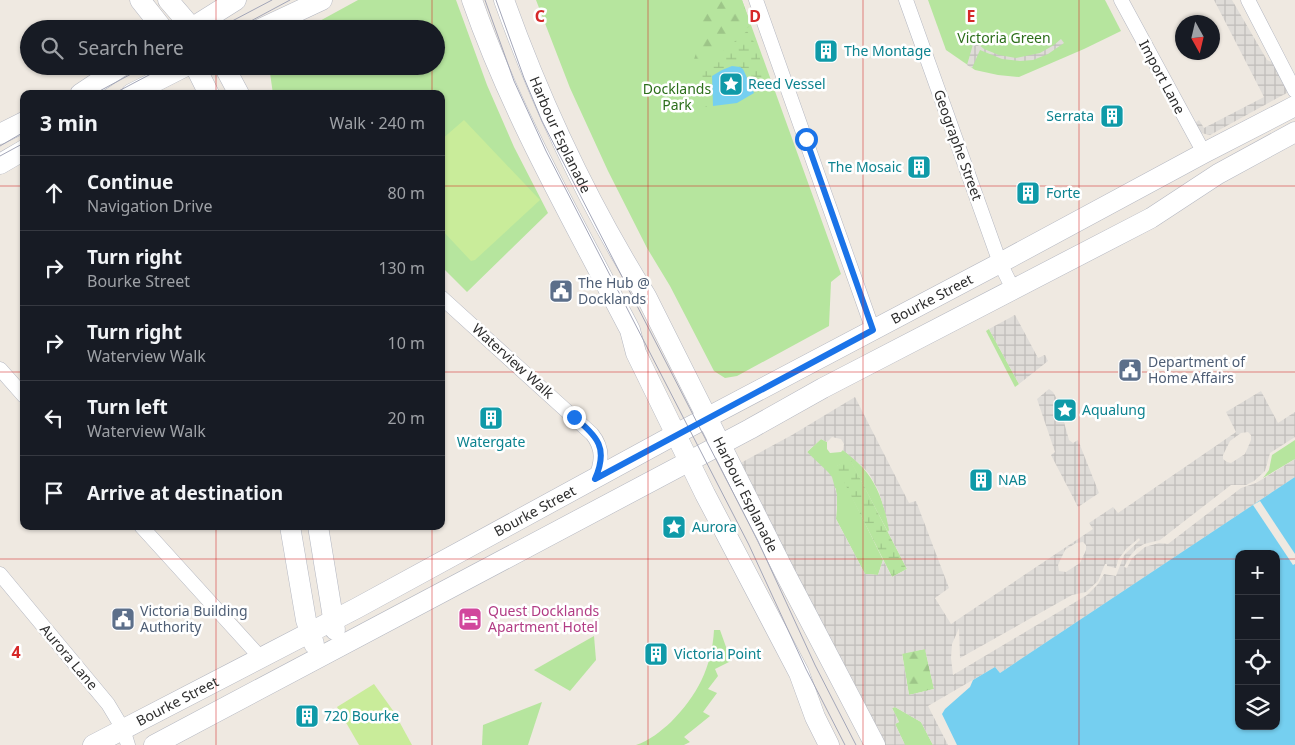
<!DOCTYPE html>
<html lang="en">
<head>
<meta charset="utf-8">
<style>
  :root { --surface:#171b24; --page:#20242c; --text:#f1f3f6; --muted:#9ea1a6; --line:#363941 }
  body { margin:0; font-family:"Noto Sans",sans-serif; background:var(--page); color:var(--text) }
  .controls { position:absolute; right:15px; bottom:15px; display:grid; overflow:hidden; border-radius:10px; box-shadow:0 1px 4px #0004 }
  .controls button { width:45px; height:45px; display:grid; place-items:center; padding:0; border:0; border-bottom:1px solid var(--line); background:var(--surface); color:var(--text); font:25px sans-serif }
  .compass { position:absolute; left:1175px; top:15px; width:45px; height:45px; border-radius:50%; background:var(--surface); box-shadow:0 1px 4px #0004; rotate:172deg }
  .stop { position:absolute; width:15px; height:15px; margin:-11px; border:4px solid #1a73e8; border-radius:50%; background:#fff }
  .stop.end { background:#1a73e8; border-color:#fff; box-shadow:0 1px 5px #0008 }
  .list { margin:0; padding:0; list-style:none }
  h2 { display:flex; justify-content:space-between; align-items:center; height:65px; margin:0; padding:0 20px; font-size:21px }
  h2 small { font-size:16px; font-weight:400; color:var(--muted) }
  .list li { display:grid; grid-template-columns:32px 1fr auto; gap:15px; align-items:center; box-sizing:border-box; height:75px; padding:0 20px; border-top:1px solid var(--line) }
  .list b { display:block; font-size:19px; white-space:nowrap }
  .list p { margin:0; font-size:16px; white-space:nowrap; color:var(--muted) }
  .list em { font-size:16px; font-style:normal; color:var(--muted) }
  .icon { flex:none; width:28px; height:28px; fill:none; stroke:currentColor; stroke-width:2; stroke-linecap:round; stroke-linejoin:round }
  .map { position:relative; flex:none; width:1295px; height:745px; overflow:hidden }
  .search { position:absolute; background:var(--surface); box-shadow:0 1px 4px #0004; left:20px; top:20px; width:425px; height:55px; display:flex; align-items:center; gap:12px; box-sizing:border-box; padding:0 18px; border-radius:28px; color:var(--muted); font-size:19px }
  .panel { position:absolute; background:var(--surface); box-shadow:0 1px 4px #0004; left:20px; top:90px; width:425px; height:440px; border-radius:10px }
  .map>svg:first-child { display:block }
</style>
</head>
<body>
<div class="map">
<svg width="1295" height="745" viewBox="0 0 1295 745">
  <defs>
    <pattern id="forest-firs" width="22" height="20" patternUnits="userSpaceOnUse" patternTransform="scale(1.25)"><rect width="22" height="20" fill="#b6e59e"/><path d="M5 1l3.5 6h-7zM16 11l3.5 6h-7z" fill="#9dc588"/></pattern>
    <pattern id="wetland-marsh" width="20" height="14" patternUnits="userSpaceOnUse" patternTransform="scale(1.25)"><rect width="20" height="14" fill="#b6e59e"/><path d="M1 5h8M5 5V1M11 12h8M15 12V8" fill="none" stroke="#9dc588"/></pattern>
    <pattern id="plaza-grid" width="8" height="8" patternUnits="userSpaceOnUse" patternTransform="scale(1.25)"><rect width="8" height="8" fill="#dfdcd8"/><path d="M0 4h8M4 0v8" fill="none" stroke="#c0bdba"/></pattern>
  </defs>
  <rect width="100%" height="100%" fill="#efe9e1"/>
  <g fill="#b6e59e">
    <path d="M358,0H456L487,85L514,147L548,213L467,292L441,266V94H273L269,66H436V29H305Z"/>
    <path d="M536,0H742L841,274L831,282L829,326L737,376L725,378L714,371L670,286L647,248L608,171L570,88Z"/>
    <path d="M928,0H1105L1121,31L1084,49L1019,77L998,75L975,70L946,50Z"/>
    <path d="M989,329L1019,384L1015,387L986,331Z"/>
    <path d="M821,439L827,442V449L830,453L841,452L843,450C874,473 881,493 890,530L888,532L850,460L837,466L883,560L878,575L865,574L836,519L837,507L836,489L807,452Z"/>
    <path d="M1295,440V459L1263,478L1269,470L1272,455Z"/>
    <path d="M714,630H720L731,661L715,669L718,676L708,689L717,693L703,712L710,716L684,737L690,742L684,745H636C649,741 661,731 671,722C697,696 712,667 714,630Z"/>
    <path d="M594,636L596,660L570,691L534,670Z"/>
    <path d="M542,702L528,745H482L483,725Z"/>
    <path d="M895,707L921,722L933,745H905L895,724L899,722L892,708Z"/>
  </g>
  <g fill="url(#forest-firs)">
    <path d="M700,0H742L751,25L721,49L691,69L702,34Z"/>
    <path d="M925,649L934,689L909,695L902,653Z"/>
  </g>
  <g fill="url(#wetland-marsh)">
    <path d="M747,31L757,47L767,86L754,93L740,67C729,66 721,70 712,76L713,106L705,107L702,69Z"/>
    <path d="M850,459L907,569L892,577L836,466Z"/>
  </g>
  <g fill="#c9ec9a">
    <path d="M464,120L540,200L475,260L471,261L441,229V140Z"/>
    <path d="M374,684L394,712L412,745H359L337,707Z"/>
  </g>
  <g fill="url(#plaza-grid)" fill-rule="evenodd">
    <path d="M1214,0H1232L1267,60L1276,64L1288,89L1287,93L1283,95L1210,135L1201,133L1195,123L1199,120L1204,128L1264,97Z"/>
    <path d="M1061,39L1064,43L1048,54L1033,60L1020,61L1002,59L980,50L972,68L967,65L974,41L984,49L999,55L1016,58L1040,53L1054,45Z"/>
    <path d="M1015,315L1038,358L1045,355L1048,361L1019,384L989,329Z"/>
    <path d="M1049,389L1053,392L1058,401L1069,440L1073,443L1078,440L1099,493L1078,507L1051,455L1055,452L1037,399Z"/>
    <path d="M1261,391L1278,423L1295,412V437L1270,453L1265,471L1254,481L1246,485H1231L1160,540L1144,544L1136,549L1130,556L1124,567L1127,568L1132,558L1145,547L1159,543L1168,544L1241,488L1256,483L1295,459V477L1000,673L995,667L928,706L948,745H933L921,722L895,707L892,708L899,722L895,724L905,745H881L737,465L792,435L855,397L909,503L916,501L949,588L935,598L951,624L1093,529L1089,523L1113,507L1118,513L1236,432L1226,412ZM1248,432L1251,435V440L1245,454L1231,463L1227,462L1223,459V455L1230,441L1241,433ZM832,437L841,439L844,444L843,450L862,466L870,475L879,492L886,515L889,530L888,532L907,569L892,577L883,560L878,575L865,574L836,519L837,495L832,477L828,472L807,452L821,439L827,442ZM1139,538L1140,540L1124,555L1116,576L1104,574L1098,584L1087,595L953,675L951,658L952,644L959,628L960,658L1072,595L1086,592L1098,581L1105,564H1107V566L1116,568L1118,560L1126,549ZM1083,542L1086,545V550L1080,563L1066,572L1059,571L1058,565L1065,550L1076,543ZM925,649L934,689L909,695L902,654Z"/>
  </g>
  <g fill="#75cff0" fill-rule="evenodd">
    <path d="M732,66L740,67L743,69L754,93L737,103L713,106L712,76L722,70Z"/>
    <path d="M1295,477V745H957L942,714L945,709L970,687L973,680L995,667L1000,673ZM1239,554H1276V726H1239Z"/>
  </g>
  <path fill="#efe9e1" d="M1260,501L1295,554V564L1293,565L1253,505Z"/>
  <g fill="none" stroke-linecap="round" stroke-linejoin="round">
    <g stroke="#b4b7c1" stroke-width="15">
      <g id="street">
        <path d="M756,0L873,330"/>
        <path d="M906,0L1000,263L1013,289"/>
        <path d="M1121,0L1204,153"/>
        <path d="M1248,0L1295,91"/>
        <path d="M441,297L592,434C604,449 602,463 595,479"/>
        <path d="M0,369L24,396"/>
        <path d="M141,526L260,657"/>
        <path d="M0,574L108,704L123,729L128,745"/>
      </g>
    </g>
    <g stroke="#b4b7c1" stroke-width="21">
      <g id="secondary">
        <path d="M140,0L163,29"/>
        <path d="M168,0L193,29"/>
        <path d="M472,0C512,115 574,222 630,330L636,353L705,494L799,673L815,717L829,745"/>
        <path id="s1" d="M504,0C541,103 588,203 646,296L786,575L875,745"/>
        <path d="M190,29L236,0"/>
        <path d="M260,29L322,0"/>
        <path d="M195,66L209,94"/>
        <path d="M224,66L239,94"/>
        <path d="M80,94L122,66"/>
        <path d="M131,94L186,66"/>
        <path d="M0,134L24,122"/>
        <path d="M0,164L24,150"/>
        <path d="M290,526L306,620L314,644"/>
        <path d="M318,526L335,630"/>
        <path id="s2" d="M93,745L357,608L676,434L1000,263L1204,153L1295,106"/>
        <path d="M154,745L750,429L823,388L1151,218L1218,174L1295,132"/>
      </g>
    </g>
    <use href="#street" stroke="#fff" stroke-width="14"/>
    <use href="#secondary" stroke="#fff" stroke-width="20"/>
    <g stroke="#a3a6b8" stroke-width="1">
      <path d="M485,0L514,81L546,151L749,545L806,669L845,745"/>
      <path d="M496,0L524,78L542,121L758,541L815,665L856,745"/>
      <path d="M217,29L272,0"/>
      <path d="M236,29L290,0"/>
      <path d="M94,94L146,66"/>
      <path d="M113,94L166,66"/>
      <path d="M0,146L24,132"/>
      <path d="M0,156L24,143"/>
    </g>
  </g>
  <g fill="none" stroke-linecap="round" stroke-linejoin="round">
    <path stroke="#1a73e8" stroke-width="6" d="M574,417C597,437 609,447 595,479L873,330L806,139"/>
  </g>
  <path fill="none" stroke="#d62828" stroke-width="1" stroke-opacity="0.55" d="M216,0V29M432,0V29M648,0V745M863,0V745M1079,0V745M216,66V94M432,66V94M0,186H24M441,186H1295M0,372H24M441,372H1295M216,526V745M432,526V745M0,559H1239M1276,559H1295"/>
  <defs>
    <g id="building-square" transform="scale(1.25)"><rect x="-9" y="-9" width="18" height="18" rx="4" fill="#0f9aa8" stroke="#fff"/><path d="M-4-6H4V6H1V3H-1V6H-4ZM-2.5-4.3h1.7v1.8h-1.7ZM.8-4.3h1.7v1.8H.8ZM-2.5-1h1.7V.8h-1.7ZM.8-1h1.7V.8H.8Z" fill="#fff"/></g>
    <g id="sight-square" transform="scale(1.25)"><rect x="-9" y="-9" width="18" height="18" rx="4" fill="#0f9aa8" stroke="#fff"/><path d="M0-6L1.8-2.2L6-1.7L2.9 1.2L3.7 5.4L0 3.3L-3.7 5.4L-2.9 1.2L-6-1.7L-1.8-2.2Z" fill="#fff"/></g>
    <g id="civic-square" transform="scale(1.25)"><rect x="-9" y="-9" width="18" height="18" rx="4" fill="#5c6f8a" stroke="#fff"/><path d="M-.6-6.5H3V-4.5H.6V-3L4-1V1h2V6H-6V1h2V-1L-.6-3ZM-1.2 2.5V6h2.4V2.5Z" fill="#fff"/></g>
    <g id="hotel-square" transform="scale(1.25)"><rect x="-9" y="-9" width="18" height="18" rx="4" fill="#d1479c" stroke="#fff"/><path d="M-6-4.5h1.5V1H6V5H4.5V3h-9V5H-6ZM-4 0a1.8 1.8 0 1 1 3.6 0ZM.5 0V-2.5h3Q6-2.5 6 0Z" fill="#fff"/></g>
  </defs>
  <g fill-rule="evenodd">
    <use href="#building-square" x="826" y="51"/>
    <use href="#sight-square" x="731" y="84"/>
    <use href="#building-square" x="1112" y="116"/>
    <use href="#building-square" x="919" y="167"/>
    <use href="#building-square" x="1028" y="193"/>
    <use href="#civic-square" x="561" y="291"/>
    <use href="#civic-square" x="1130" y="370"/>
    <use href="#sight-square" x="1065" y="410"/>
    <use href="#building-square" x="491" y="418"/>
    <use href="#building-square" x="981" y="480"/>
    <use href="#sight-square" x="674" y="527"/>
    <use href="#civic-square" x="123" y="619"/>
    <use href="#hotel-square" x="470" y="619"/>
    <use href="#building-square" x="656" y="654"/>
    <use href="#building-square" x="307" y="716"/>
  </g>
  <g text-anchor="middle" stroke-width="5" stroke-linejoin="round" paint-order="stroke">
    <g font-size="14" fill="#2c6e1b" stroke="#fff">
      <text x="1004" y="43">Victoria Green</text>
      <text x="677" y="94">Docklands<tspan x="677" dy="16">Park</tspan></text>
    </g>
    <g font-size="14" fill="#0d838f" stroke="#fff" text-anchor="start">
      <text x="844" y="56">The Montage</text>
      <text x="748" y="89">Reed Vessel</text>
      <text x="1094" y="121" text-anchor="end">Serrata</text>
      <text x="902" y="172" text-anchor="end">The Mosaic</text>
      <text x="1046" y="198">Forte</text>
      <text x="1082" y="415">Aqualung</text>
      <text x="491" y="447" text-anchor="middle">Watergate</text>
      <text x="998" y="485">NAB</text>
      <text x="692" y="532">Aurora</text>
      <text x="674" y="659">Victoria Point</text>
      <text x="324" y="721">720 Bourke</text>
    </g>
    <g font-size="14" fill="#2e2e2e" stroke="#fff">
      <text transform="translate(1162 77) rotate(62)" y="5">Import Lane</text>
      <text dy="5" stroke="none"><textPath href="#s1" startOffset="146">Harbour Esplanade</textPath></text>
      <text transform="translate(958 145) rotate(70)" y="5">Geographe Street</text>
      <text dy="5" stroke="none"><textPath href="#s2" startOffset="950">Bourke Street</textPath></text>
      <text transform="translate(513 361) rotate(42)" y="5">Waterview Walk</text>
      <text dy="5" stroke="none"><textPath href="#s1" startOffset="551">Harbour Esplanade</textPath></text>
      <text dy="5" stroke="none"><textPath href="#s2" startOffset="500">Bourke Street</textPath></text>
      <text transform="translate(69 657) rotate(50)" y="5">Aurora Lane</text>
      <text dy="5" stroke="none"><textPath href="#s2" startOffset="95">Bourke Street</textPath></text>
    </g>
    <g font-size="14" fill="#4e5e75" stroke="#fff" text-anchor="start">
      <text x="578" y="288">The Hub @<tspan x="578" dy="16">Docklands</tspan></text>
      <text x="1148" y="367">Department of<tspan x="1148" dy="16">Home Affairs</tspan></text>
      <text x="140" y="616">Victoria Building<tspan x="140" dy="16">Authority</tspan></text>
    </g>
    <g font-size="14" fill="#b23c85" stroke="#fff" text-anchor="start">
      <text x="488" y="616">Quest Docklands<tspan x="488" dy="16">Apartment Hotel</tspan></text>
    </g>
  </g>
  <g font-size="16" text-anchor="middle" font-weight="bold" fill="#d62828" stroke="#fff" stroke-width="5" stroke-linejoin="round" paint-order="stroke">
    <text x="540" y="22">C</text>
    <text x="755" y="22">D</text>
    <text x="971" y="22">E</text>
    <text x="16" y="658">4</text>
  </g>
</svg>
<div class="controls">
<button>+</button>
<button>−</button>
<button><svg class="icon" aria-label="locate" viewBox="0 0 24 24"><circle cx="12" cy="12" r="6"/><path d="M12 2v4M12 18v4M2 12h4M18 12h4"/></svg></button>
<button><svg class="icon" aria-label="layers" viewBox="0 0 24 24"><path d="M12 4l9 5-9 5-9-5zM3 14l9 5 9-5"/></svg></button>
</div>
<svg class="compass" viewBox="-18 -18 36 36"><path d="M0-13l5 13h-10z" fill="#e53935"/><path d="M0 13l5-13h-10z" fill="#9ea1a6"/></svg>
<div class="stop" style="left:806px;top:139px"></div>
<div class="stop end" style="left:574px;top:417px"></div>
<div class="search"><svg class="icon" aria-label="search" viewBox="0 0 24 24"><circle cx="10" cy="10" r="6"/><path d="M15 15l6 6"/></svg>Search here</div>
<section class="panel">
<h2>3 min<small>Walk · 240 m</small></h2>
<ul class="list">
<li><svg class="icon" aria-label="ahead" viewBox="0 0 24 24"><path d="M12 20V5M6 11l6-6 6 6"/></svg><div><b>Continue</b><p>Navigation Drive</p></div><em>80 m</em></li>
<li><svg class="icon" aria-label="right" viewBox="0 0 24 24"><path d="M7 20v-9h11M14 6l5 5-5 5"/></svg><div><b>Turn right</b><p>Bourke Street</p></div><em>130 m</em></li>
<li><svg class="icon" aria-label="right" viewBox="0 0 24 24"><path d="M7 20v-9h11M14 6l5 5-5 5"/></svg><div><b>Turn right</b><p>Waterview Walk</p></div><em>10 m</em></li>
<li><svg class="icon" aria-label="left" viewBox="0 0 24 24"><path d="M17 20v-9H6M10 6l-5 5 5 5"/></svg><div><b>Turn left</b><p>Waterview Walk</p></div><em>20 m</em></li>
<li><svg class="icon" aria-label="arrive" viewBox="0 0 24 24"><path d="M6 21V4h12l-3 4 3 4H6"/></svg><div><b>Arrive at destination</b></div></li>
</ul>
</section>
</div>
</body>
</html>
